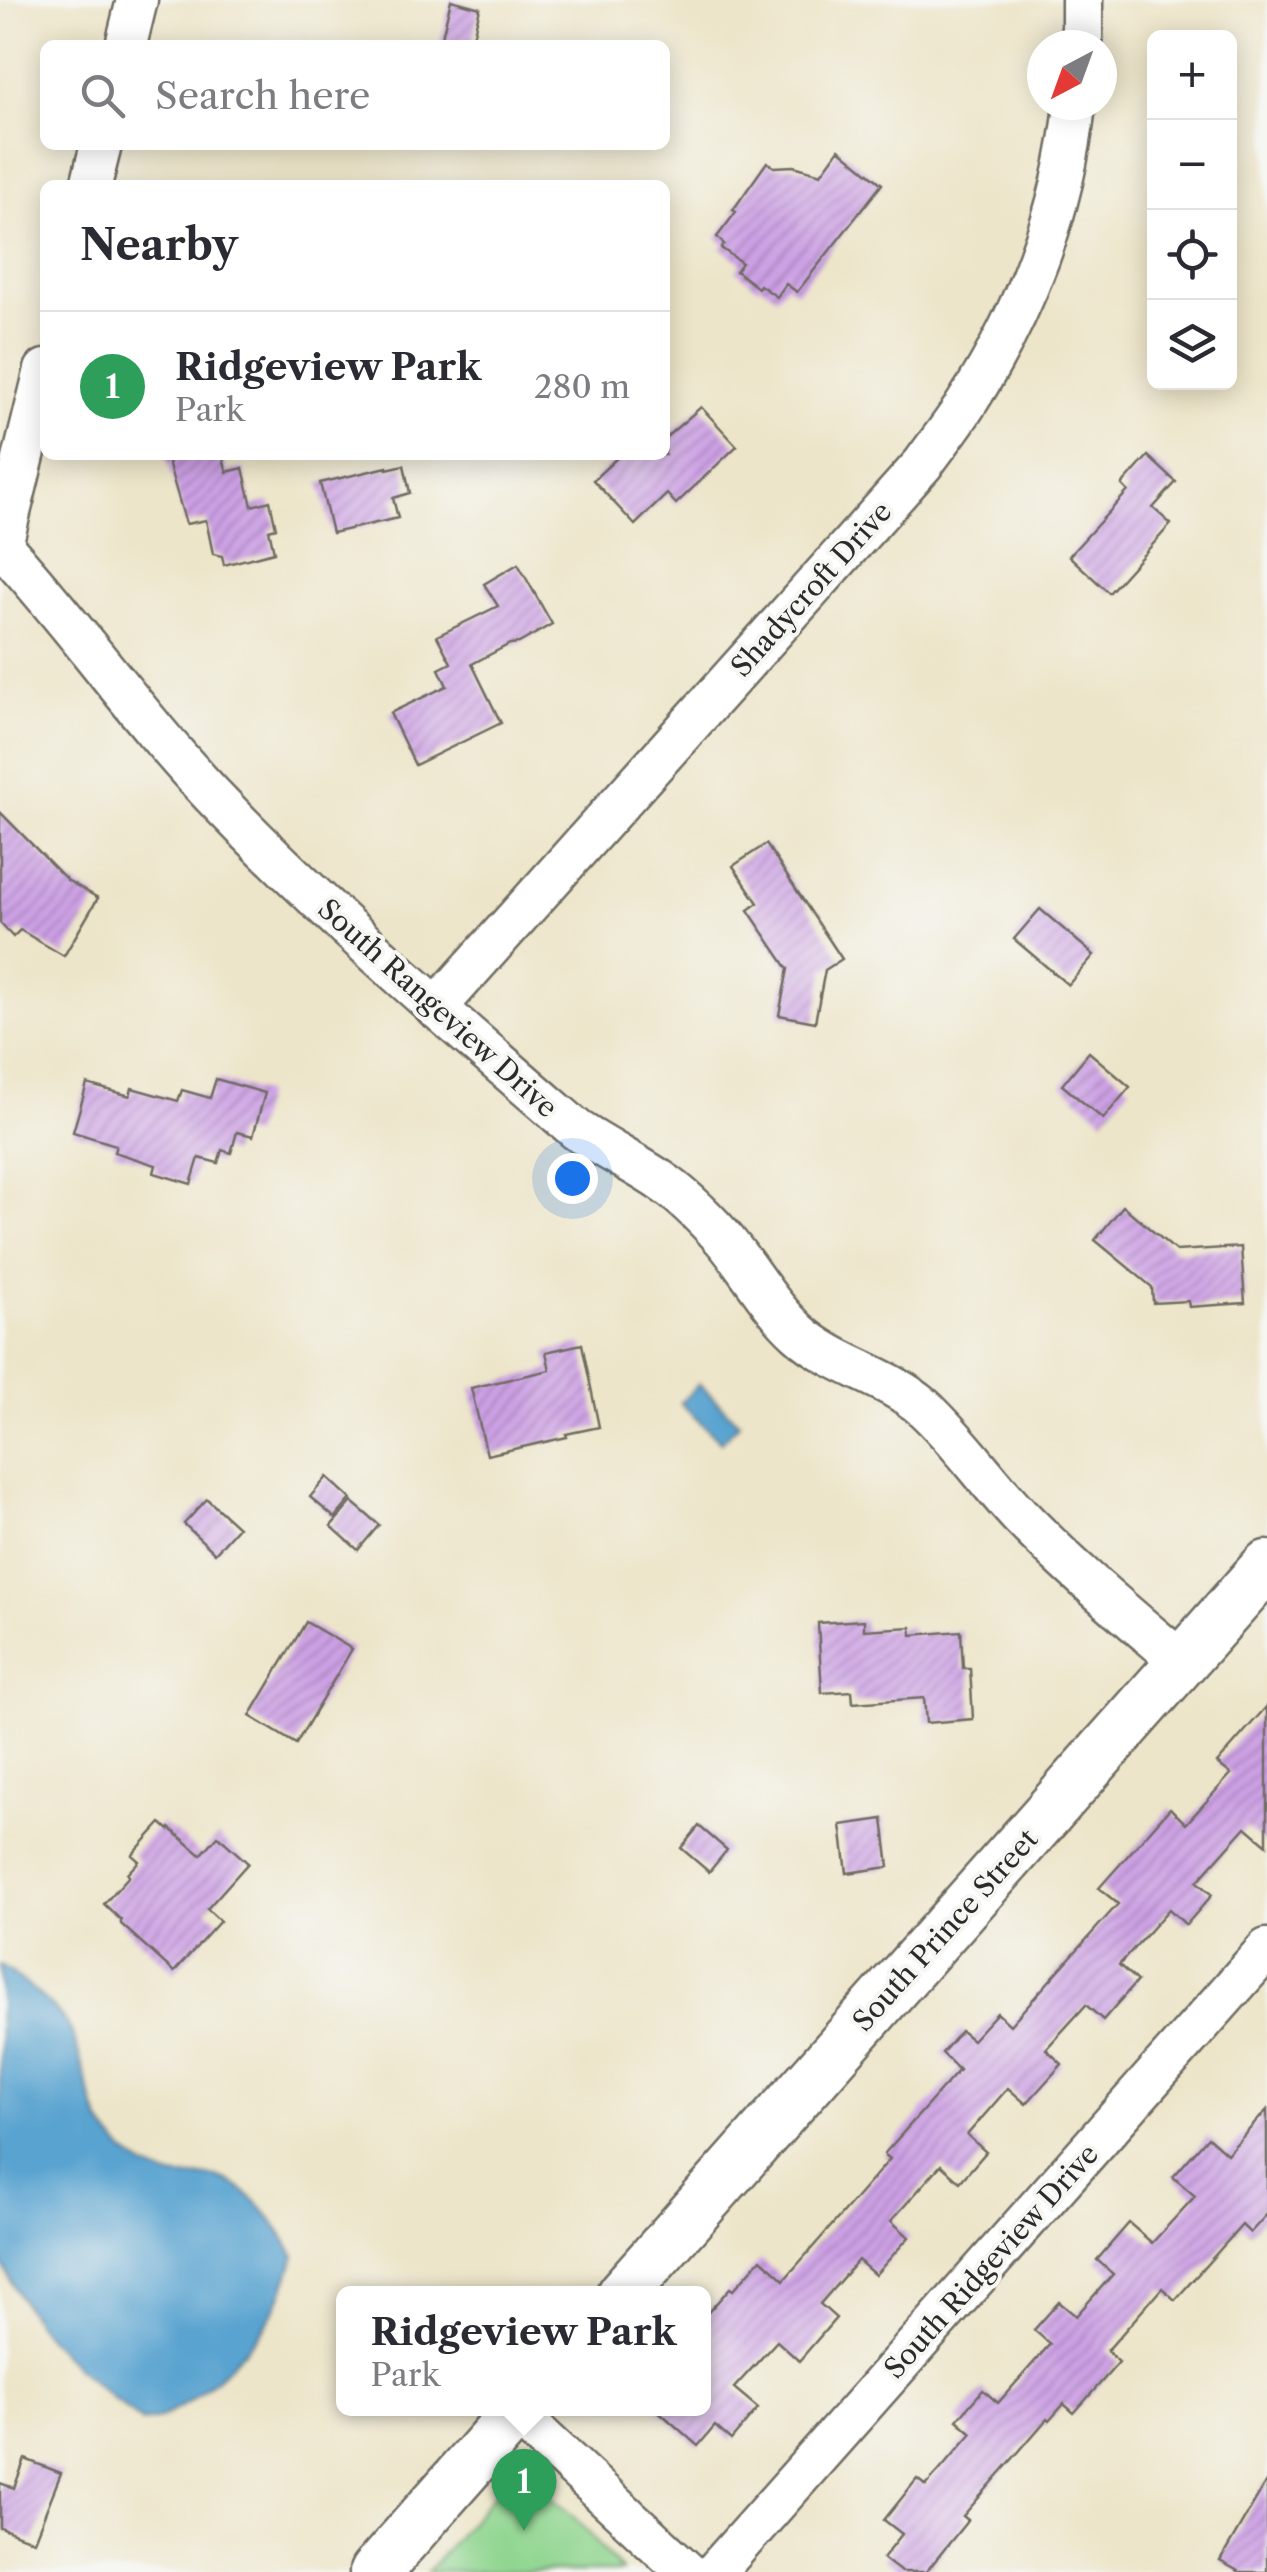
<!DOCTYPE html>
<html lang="en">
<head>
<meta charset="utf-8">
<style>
  :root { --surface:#fff; --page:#f2f2f3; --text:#2b2b33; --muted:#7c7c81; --line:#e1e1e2; --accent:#d1495b }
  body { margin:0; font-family:"Libre Caslon Text",serif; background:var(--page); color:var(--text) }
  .controls { position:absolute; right:30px; top:30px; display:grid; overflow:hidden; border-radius:15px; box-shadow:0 5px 25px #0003 }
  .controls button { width:90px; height:90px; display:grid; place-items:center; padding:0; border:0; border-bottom:2px solid var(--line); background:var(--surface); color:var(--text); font:50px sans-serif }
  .compass { position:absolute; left:1027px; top:30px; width:90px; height:90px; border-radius:50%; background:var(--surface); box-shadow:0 5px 25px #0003; rotate:221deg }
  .you { position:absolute; left:572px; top:1178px; width:35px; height:35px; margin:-25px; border:8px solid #fff; border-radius:50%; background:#1a73e8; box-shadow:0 0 0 15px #1a73e833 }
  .badge { display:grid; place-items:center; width:65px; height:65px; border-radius:50%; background:var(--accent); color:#fff; font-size:32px; font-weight:700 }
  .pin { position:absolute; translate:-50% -82px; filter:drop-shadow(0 2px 5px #0008) }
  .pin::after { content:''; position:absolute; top:52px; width:35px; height:30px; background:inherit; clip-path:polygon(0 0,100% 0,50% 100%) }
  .popup { position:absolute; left:336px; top:2286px; width:375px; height:130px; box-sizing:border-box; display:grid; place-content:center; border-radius:15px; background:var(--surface); filter:drop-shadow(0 2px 8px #0005); font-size:32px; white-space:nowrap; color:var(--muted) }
  .popup b { font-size:38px; color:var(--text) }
  .popup::after { content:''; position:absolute; left:50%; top:100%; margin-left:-20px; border:20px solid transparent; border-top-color:var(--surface) }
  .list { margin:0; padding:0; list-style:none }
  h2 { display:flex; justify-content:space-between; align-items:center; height:130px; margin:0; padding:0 40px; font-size:42px }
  h2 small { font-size:32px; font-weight:400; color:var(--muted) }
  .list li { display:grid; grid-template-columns:65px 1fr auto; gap:30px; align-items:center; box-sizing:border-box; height:150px; padding:0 40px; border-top:2px solid var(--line) }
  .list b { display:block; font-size:38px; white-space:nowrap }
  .list p { margin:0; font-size:32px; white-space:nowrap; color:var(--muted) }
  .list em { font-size:32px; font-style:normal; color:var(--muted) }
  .icon { flex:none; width:55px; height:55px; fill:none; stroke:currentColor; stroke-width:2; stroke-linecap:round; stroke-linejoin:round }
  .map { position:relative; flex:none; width:1267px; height:2572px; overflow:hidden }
  .search { position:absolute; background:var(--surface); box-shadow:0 5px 25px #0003; left:40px; top:40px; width:630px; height:110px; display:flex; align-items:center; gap:25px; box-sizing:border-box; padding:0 35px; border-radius:15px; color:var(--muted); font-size:38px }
  .panel { position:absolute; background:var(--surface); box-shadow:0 5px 25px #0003; left:40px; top:180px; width:630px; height:280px; border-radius:15px }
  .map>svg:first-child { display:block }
</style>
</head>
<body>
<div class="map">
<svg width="1267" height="2572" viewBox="0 0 1267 2572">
  <defs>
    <pattern id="building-hatch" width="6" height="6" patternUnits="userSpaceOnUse" patternTransform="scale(2.5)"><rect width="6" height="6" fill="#cda1e5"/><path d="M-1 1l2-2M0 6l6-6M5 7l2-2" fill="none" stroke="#a783ba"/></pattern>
  </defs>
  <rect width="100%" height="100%" fill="#f6f6f2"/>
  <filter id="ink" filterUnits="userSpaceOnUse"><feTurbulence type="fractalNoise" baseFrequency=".01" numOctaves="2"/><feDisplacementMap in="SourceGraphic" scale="20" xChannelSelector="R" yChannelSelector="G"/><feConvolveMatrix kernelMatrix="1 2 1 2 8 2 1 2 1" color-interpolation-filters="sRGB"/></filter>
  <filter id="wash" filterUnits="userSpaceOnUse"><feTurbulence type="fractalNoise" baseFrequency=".0048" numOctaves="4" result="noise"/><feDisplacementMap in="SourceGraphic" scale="40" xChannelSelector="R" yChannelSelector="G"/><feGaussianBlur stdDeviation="2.25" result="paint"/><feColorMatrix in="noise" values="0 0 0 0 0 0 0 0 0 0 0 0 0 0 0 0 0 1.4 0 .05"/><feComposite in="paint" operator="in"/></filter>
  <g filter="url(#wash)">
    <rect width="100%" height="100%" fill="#ede5c9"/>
    <path fill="#8fd58f" stroke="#5d805d" stroke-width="2.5" d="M529,2484C567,2503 595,2540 622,2572H427L496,2492Z"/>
    <g fill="#59a3d0" stroke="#42677e" stroke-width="2.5">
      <path d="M699,1384L739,1423L721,1442L680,1403Z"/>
      <path d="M0,1965C19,1977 64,2013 72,2033C86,2069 89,2117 118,2145C134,2162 154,2175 178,2177C190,2179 203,2174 216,2177C252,2187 278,2225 295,2256C288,2278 281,2301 268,2321C248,2352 179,2421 142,2422C108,2395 72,2367 44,2333C26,2311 13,2285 0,2260Z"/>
    </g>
    <g id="blocks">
      <g fill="url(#building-hatch)">
        <path d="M451,0L480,8L471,45H440Z"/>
        <path d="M839,149L882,184L797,292L786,284L777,297L760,285L758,288L736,271L742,263L721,248L724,244L717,237L736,212L733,210L767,162L774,167L794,166L821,174Z"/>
        <path d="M701,407L737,446L676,504L667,494L635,525L593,480L620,455H665V438Z"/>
        <path d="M166,455H222L227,472L243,468L252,506L270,501L276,528L269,530L274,552L224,565L222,556L213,554L206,520L186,524Z"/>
        <path d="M1148,456L1176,482L1153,508L1171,524L1109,593L1069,556L1128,491L1122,485Z"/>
        <path d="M404,465L410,493L393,498L398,518L332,533L320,483L387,467V469Z"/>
        <path d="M518,564L552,624L519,643L510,644L472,664L501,723L415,765L390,713L447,686L439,669L451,663L437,636L498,606L484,584Z"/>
        <path d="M0,812L67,880L98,898L64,956L20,930L13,937L0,923Z"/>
        <path d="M766,844L842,959L825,970L815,1022L779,1015L788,969L748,910L758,903L733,866Z"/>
        <path d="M1040,909L1094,955L1068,985L1014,939Z"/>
        <path d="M1089,1052L1130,1087L1103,1119L1062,1085Z"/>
        <path d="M216,1079L265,1093L253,1136L237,1132L231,1153L222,1150L218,1163L199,1158L191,1184L154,1173L156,1165L114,1152L116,1145L73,1132L87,1084L130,1096L132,1088L178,1101L182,1090L210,1098Z"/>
        <path d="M1123,1206L1176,1251L1241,1247L1245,1303L1189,1307L1188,1301L1153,1303L1152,1287L1095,1240Z"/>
        <path d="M582,1344L599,1427L566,1434L567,1437L487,1455L471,1388L550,1370L546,1352Z"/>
        <path d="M327,1477L351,1499L335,1518L310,1497Z"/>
        <path d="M207,1499L238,1527L215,1553L184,1524Z"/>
        <path d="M352,1502L379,1525L358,1550L331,1526Z"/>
        <path d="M864,1620V1630L911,1627L912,1635L961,1631L963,1668H970L973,1719L926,1723L924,1698L853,1703L852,1691L822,1693L818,1623Z"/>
        <path d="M306,1622L352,1649L296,1744L250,1716Z"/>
        <path d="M1267,1706V1845L1246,1827L1197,1882L1212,1895L1186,1925L1169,1909L1119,1965L1137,1981L1103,2020L1086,2005L1046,2049L1062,2064L1026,2104L1008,2088L967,2135L986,2152L960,2182L941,2165L891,2221L909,2237L875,2275L858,2260L820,2304L836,2318L799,2361L777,2341L734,2388L758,2408L731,2440L715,2426L698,2446L655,2408H704V2317L730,2288L733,2290L761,2259L784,2280L890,2159L884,2154L959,2070L942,2053L961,2031L972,2040L997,2013L1010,2025L1118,1904L1099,1888L1170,1808L1186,1824L1231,1774L1217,1763Z"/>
        <path d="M883,1819L889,1867L847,1873L841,1825Z"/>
        <path d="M161,1823L169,1830L170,1828L201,1855L218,1836L248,1863L207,1909L220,1921L174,1972L121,1924V1920L104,1904L129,1876L127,1874L139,1861L132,1855Z"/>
        <path d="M699,1826L727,1850L709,1872L681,1848Z"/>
        <path d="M1267,2110V2214L1250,2233L1242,2225L1175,2300L1162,2288L1107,2351L1119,2362L1074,2413L1064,2404L1049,2421L1047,2419L963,2516L968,2520L926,2572H901L883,2558L902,2534L884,2520L917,2479L926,2486L972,2433L957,2420L983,2390L998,2403L1050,2344L1034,2330L1059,2302L1076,2316L1113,2274L1097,2260L1129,2223L1152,2243L1195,2196L1173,2177L1208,2137L1227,2154Z"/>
        <path d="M25,2459L61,2473L34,2541L0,2528V2483L14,2488Z"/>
        <path d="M1267,2480V2572H1240L1220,2561Z"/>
      </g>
    </g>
  </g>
  <g filter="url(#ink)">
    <use href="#blocks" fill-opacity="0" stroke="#6f6c62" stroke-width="2.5"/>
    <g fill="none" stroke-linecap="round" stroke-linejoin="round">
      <g stroke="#6f6c62" stroke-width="45">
        <g id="minor">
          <path d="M126,45L137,0"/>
          <path d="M1082,45V0"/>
          <path d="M91,185L101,145"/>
          <path d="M0,544C74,624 136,715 212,795C326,914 452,1022 577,1130C604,1148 634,1163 661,1181C684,1196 705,1218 723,1238C749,1268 769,1306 799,1333C836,1366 886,1375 923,1407C959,1440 986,1480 1019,1515C1070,1568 1127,1615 1183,1663"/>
          <path d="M2,545L45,370"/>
          <path d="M436,1008L923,464C938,443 955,422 968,401C1025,312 1064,210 1075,105"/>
          <path d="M516,2413L687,2572"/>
          <path d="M715,2572L1267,1949"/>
        </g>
      </g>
      <g stroke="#6f6c62" stroke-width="55">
        <g id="tertiary">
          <path d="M622,2294L1267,1566"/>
          <path d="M375,2572L520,2408"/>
        </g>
      </g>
      <use href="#minor" stroke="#fff" stroke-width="40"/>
      <use href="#tertiary" stroke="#fff" stroke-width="50"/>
    </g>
  </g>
  <g text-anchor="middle" stroke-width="8" stroke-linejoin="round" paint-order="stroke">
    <g font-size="28" fill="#2b2b2b" stroke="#f6f6f2">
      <text transform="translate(811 589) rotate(-48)" y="10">Shadycroft Drive</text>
      <text transform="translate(438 1008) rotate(42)" y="10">South Rangeview Drive</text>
      <text transform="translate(945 1930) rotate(-48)" y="10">South Prince Street</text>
      <text transform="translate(991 2261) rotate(-48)" y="10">South Ridgeview Drive</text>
    </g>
  </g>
</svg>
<div class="controls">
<button>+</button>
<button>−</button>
<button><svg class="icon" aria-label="locate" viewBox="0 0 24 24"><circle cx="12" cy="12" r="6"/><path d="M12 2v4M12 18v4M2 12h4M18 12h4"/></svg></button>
<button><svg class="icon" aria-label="layers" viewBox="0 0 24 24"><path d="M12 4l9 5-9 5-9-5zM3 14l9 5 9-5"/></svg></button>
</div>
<svg class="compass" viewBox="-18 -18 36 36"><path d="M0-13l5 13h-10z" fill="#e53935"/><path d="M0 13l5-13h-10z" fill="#7c7c81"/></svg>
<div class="you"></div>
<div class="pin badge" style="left:524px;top:2531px;background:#2e9e5b">1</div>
<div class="popup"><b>Ridgeview Park</b>Park</div>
<div class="search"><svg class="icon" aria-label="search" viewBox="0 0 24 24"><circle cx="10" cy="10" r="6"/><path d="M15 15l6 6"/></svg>Search here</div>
<section class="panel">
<h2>Nearby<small></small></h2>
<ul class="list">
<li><span class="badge" style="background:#2e9e5b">1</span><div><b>Ridgeview Park</b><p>Park</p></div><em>280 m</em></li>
</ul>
</section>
</div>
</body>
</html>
